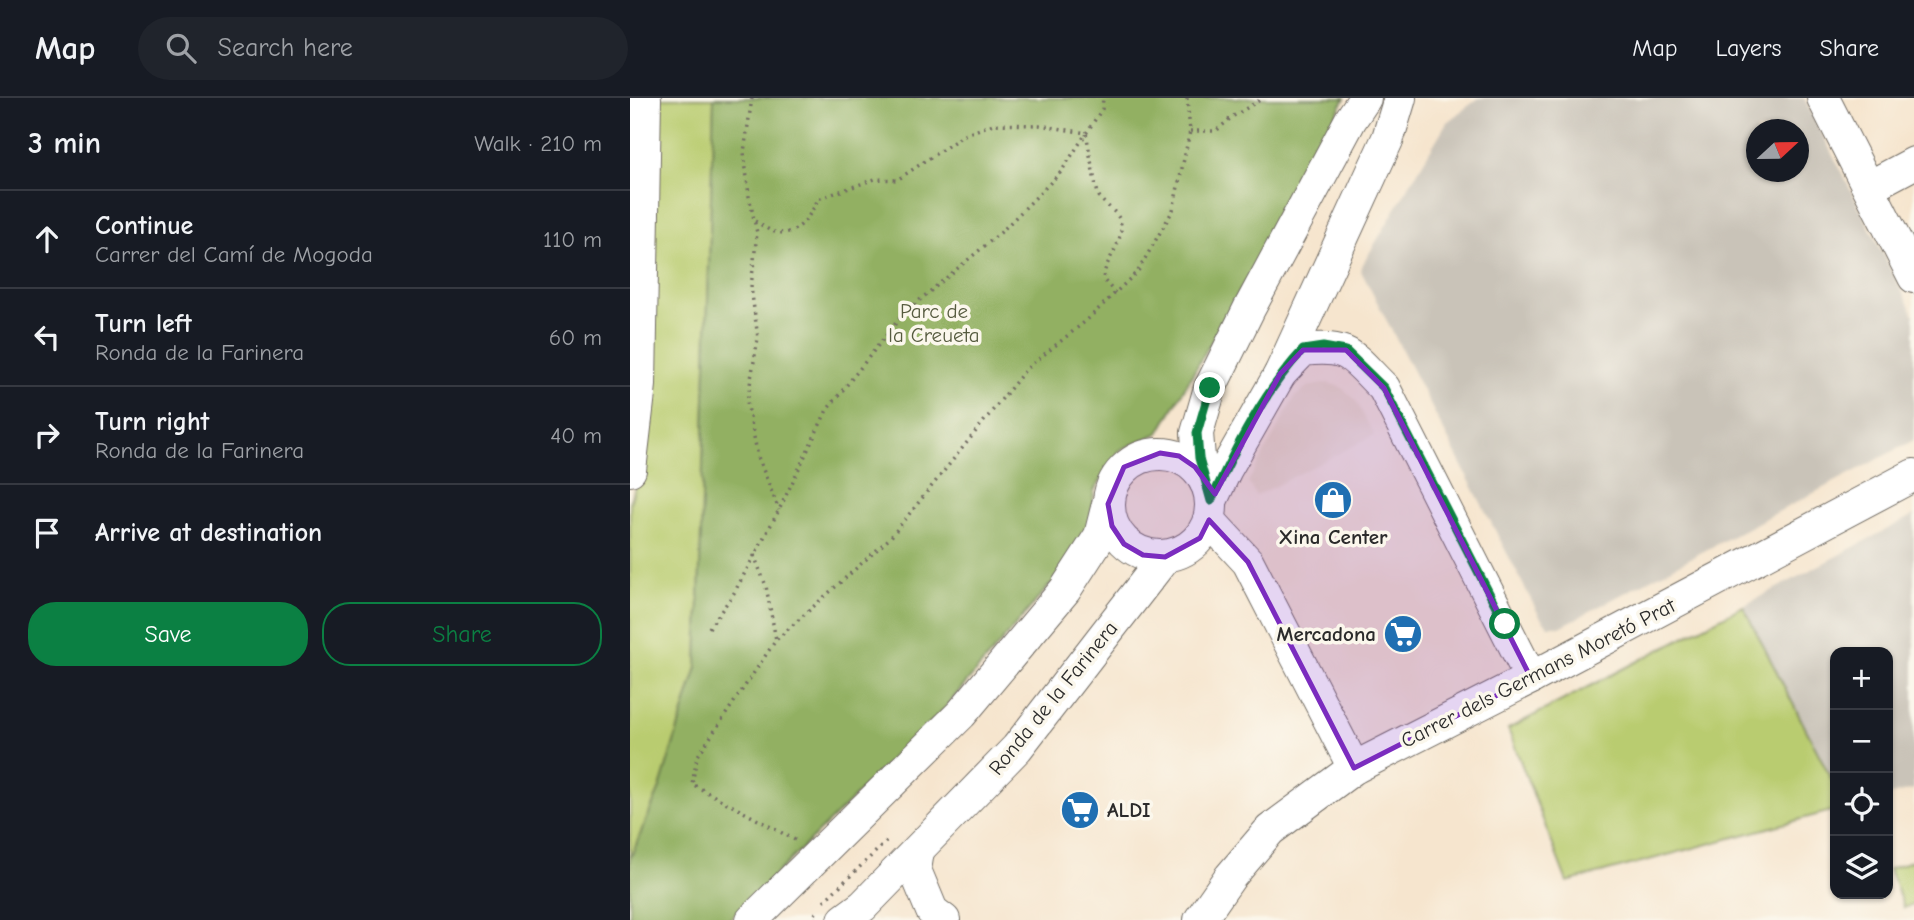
<!DOCTYPE html>
<html lang="en">
<head>
<meta charset="utf-8">
<style>
  :root { --surface:#171b24; --page:#20242c; --text:#f1f3f6; --muted:#9ea1a6; --line:#363941; --accent:#0b8043 }
  body { margin:0; font-family:"Comic Neue",sans-serif; background:var(--page); color:var(--text) }
  .controls { position:absolute; right:21px; bottom:21px; display:grid; overflow:hidden; border-radius:14px; box-shadow:0 2px 5px #0004 }
  .controls button { width:63px; height:63px; display:grid; place-items:center; padding:0; border:0; border-bottom:2px solid var(--line); background:var(--surface); color:var(--text); font:35px sans-serif }
  .compass { position:absolute; left:1116px; top:21px; width:63px; height:63px; border-radius:50%; background:var(--surface); box-shadow:0 2px 5px #0004; rotate:68deg }
  .stop { position:absolute; width:21px; height:21px; margin:-16px; border:5px solid #0b8043; border-radius:50%; background:#fff }
  .stop.end { background:#0b8043; border-color:#fff; box-shadow:0 2px 7px #0008 }
  .list { margin:0; padding:0; list-style:none }
  h2 { display:flex; justify-content:space-between; align-items:center; height:91px; margin:0; padding:0 28px; font-size:30px }
  h2 small { font-size:23px; font-weight:400; color:var(--muted) }
  .list li { display:grid; grid-template-columns:46px 1fr auto; gap:21px; align-items:center; box-sizing:border-box; height:98px; padding:0 28px; border-top:2px solid var(--line) }
  .list b { display:block; font-size:26px; white-space:nowrap }
  .list p { margin:0; font-size:23px; white-space:nowrap; color:var(--muted) }
  .list em { font-size:23px; font-style:normal; color:var(--muted) }
  .actions { display:flex; gap:14px; padding:21px 28px }
  .actions a { flex:1; padding:16px 0; border:2px solid var(--accent); border-radius:28px; text-align:center; font-size:24px; color:var(--accent) }
  .actions .main { background:var(--accent); color:#fff }
  .icon { flex:none; width:38px; height:38px; fill:none; stroke:currentColor; stroke-width:2; stroke-linecap:round; stroke-linejoin:round }
  .map { position:relative; flex:none; width:1284px; height:822px; overflow:hidden }
  header { display:flex; align-items:center; gap:42px; box-sizing:border-box; height:98px; padding:0 35px; background:var(--surface); border-bottom:2px solid var(--line) }
  header strong { font-size:33px }
  nav { display:flex; gap:38px; margin-inline-start:auto; font-size:24px }
  .search { width:490px; height:63px; background:var(--page); display:flex; align-items:center; gap:18px; box-sizing:border-box; padding:0 24px; border-radius:38px; color:var(--muted); font-size:26px }
  main { display:flex }
  aside { flex:1; background:var(--surface) }
  .map>svg:first-child { display:block }
</style>
</head>
<body>
<header>
<strong>Map</strong>
<div class="search"><svg class="icon" aria-label="search" viewBox="0 0 24 24"><circle cx="10" cy="10" r="6"/><path d="M15 15l6 6"/></svg>Search here</div>
<nav><a>Map</a><a>Layers</a><a>Share</a></nav>
</header>
<main>
<aside>
<h2>3 min<small>Walk · 210 m</small></h2>
<ul class="list">
<li><svg class="icon" aria-label="ahead" viewBox="0 0 24 24"><path d="M12 20V5M6 11l6-6 6 6"/></svg><div><b>Continue</b><p>Carrer del Camí de Mogoda</p></div><em>110 m</em></li>
<li><svg class="icon" aria-label="left" viewBox="0 0 24 24"><path d="M17 20v-9H6M10 6l-5 5 5 5"/></svg><div><b>Turn left</b><p>Ronda de la Farinera</p></div><em>60 m</em></li>
<li><svg class="icon" aria-label="right" viewBox="0 0 24 24"><path d="M7 20v-9h11M14 6l5 5-5 5"/></svg><div><b>Turn right</b><p>Ronda de la Farinera</p></div><em>40 m</em></li>
<li><svg class="icon" aria-label="arrive" viewBox="0 0 24 24"><path d="M6 21V4h12l-3 4 3 4H6"/></svg><div><b>Arrive at destination</b></div></li>
</ul>
<div class="actions"><a class="main">Save</a><a>Share</a></div>
</aside>
<div class="map">
<svg width="1284" height="822" viewBox="0 0 1284 822">
  <rect width="100%" height="100%" fill="#fbf7ec"/>
  <filter id="ink" filterUnits="userSpaceOnUse"><feTurbulence type="fractalNoise" baseFrequency=".0143" numOctaves="2"/><feDisplacementMap in="SourceGraphic" scale="14" xChannelSelector="R" yChannelSelector="G"/><feConvolveMatrix kernelMatrix="1 2 1 2 8 2 1 2 1" color-interpolation-filters="sRGB"/></filter>
  <filter id="wash" filterUnits="userSpaceOnUse"><feTurbulence type="fractalNoise" baseFrequency=".00686" numOctaves="4" result="noise"/><feDisplacementMap in="SourceGraphic" scale="28" xChannelSelector="R" yChannelSelector="G"/><feGaussianBlur stdDeviation="1.57" result="paint"/><feColorMatrix in="noise" values="0 0 0 0 0 0 0 0 0 0 0 0 0 0 0 0 0 1.4 0 .05"/><feComposite in="paint" operator="in"/></filter>
  <g filter="url(#wash)">
    <rect width="100%" height="100%" fill="#f6e5ce"/>
    <path fill="#e9d9ba" d="M698,285L711,289L725,301L744,337L626,398L618,384L665,299L677,289Z"/>
    <g fill="#c9c3b8" fill-rule="evenodd">
      <path d="M849,0H1174L1284,217V342L932,528H918L909,517L730,171L817,24ZM1126,32H1168V74H1126Z"/>
      <path d="M1284,417V691L1258,698V554H1205V688L1113,508Z"/>
    </g>
    <g fill="#b9cc6f" stroke="#727c4d" stroke-width="2">
      <path d="M26,0H84L67,569L30,690L0,761V406L14,356Z"/>
      <path d="M1113,508L1205,688V712L937,784L878,631Z"/>
      <path d="M1284,762V806L1274,810L1259,771Z"/>
    </g>
    <path fill="#92b062" stroke="#5e6e46" stroke-width="2" d="M84,0H715L648,127L529,335L490,352L464,393L460,440L315,610L99,822H0V761L30,690L67,569Z"/>
  </g>
  <g filter="url(#ink)">
    <g fill="none" stroke-linecap="round" stroke-linejoin="round">
      <g stroke="#726c64" stroke-width="34">
        <g id="minor">
          <path d="M1193,0L1284,179"/>
          <path d="M1239,89L1284,65"/>
          <path d="M650,276L673,252C721,246 722,259 754,290L901,580"/>
          <circle cx="530" cy="407" r="51"/>
          <path d="M0,372L10,287L15,0"/>
          <path d="M576,385L569,360L567,335L580,290L619,211L721,21L735,0"/>
          <path d="M581,403L596,371L650,276L758,40L770,0"/>
          <path d="M579,422L618,464L724,670"/>
          <path d="M288,753L285,772L302,813L314,822"/>
          <path d="M122,822L331,616L435,492L470,438L478,406"/>
          <path d="M214,822L233,808L387,650L535,459"/>
          <path d="M570,822L600,779L640,732L724,670L901,580L1284,377"/>
        </g>
      </g>
      <g stroke="#726c64" stroke-width="3.5" stroke-dasharray="2 5" stroke-linecap="butt">
        <path d="M122,0L114,54L119,98L127,135L121,189L128,240L117,304L128,359L149,412"/>
        <path d="M560,33H586L602,19L633,0"/>
        <path d="M125,123C131,126 139,133 145,134C168,139 180,118 188,101L245,81L267,82L334,37L363,26L409,27L456,35C459,48 465,92 470,100C477,110 492,115 491,130C491,149 475,162 473,181L485,195"/>
        <path d="M124,457L136,488L146,542"/>
        <path d="M79,530L104,495L149,412L197,312L273,216L370,135L431,74L472,11L473,0"/>
        <path d="M165,742L62,686L67,659L146,542L260,440L396,271L457,222L508,173L543,112L560,33L557,0"/>
        <path d="M194,803L257,743"/>
        <path d="M185,822L183,819L188,812"/>
      </g>
      <use href="#minor" stroke="#fff" stroke-width="32"/>
    </g>
  </g>
  <g fill="none" stroke-linecap="round" stroke-linejoin="round" filter="url(#ink)">
    <path stroke="#0b8043" stroke-width="9" d="M580,290L567,335L569,360L581,403C605,350 633,295 673,252L693,249L716,253L754,290L875,526"/>
  </g>
  <path fill="#7b2cbf" fill-opacity="0.2" stroke="#7b2cbf" stroke-width="5" stroke-linejoin="round" d="M673,252H716L754,290L901,580L724,670L618,464L579,422L570,440L535,459L513,457L494,446L482,428L478,406L494,369L530,355L549,358L565,369L585,396L650,276Z"/>
  <defs>
    <g id="shop-disc" transform="scale(2.0125)"><circle r="9.5" fill="#1f6fb2" stroke="#fbf7ec"/><path d="M-5-2.5h2.3a2.7 3.5 0 0 1 5.4 0H5L5.5 6h-11ZM-1.5-2.5h3a1.5 2.3 0 0 0-3 0Z" fill="#fff"/></g>
    <g id="supermarket-disc" transform="scale(2.0125)"><circle r="9.5" fill="#1f6fb2" stroke="#fbf7ec"/><path d="M-6-5.5h2.5l.6 2H6L4.5 2H-2.5L-4.4-4H-6ZM-1.5 3.2a1.3 1.3 0 1 0 .1 0ZM3 3.2a1.3 1.3 0 1 0 .1 0Z" fill="#fff"/></g>
  </defs>
  <g fill-rule="evenodd">
    <use href="#shop-disc" x="703" y="402"/>
    <use href="#supermarket-disc" x="773" y="536"/>
    <use href="#supermarket-disc" x="450" y="712"/>
  </g>
  <g text-anchor="middle" stroke-width="7" stroke-linejoin="round" paint-order="stroke">
    <g font-size="21" fill="#565b3f" stroke="#fbf7ec">
      <text x="304" y="220">Parc de<tspan x="304" dy="24">la Creueta</tspan></text>
    </g>
    <g font-size="21" font-weight="bold" fill="#2b2b2b" stroke="#fbf7ec">
      <text x="703" y="446">Xina Center</text>
      <text x="746" y="543" text-anchor="end">Mercadona</text>
      <text x="477" y="719" text-anchor="start">ALDI</text>
    </g>
    <g font-size="21" fill="#2b2b2b" stroke="#fbf7ec">
      <text transform="translate(908 575) rotate(-27)" y="7">Carrer dels Germans Moretó Prat</text>
      <text transform="translate(423 600) rotate(-51)" y="7">Ronda de la Farinera</text>
    </g>
  </g>
</svg>
<div class="controls">
<button>+</button>
<button>−</button>
<button><svg class="icon" aria-label="locate" viewBox="0 0 24 24"><circle cx="12" cy="12" r="6"/><path d="M12 2v4M12 18v4M2 12h4M18 12h4"/></svg></button>
<button><svg class="icon" aria-label="layers" viewBox="0 0 24 24"><path d="M12 4l9 5-9 5-9-5zM3 14l9 5 9-5"/></svg></button>
</div>
<svg class="compass" viewBox="-18 -18 36 36"><path d="M0-13l5 13h-10z" fill="#e53935"/><path d="M0 13l5-13h-10z" fill="#9ea1a6"/></svg>
<div class="stop" style="left:875px;top:526px"></div>
<div class="stop end" style="left:580px;top:290px"></div>
</div>
</main>
</body>
</html>
